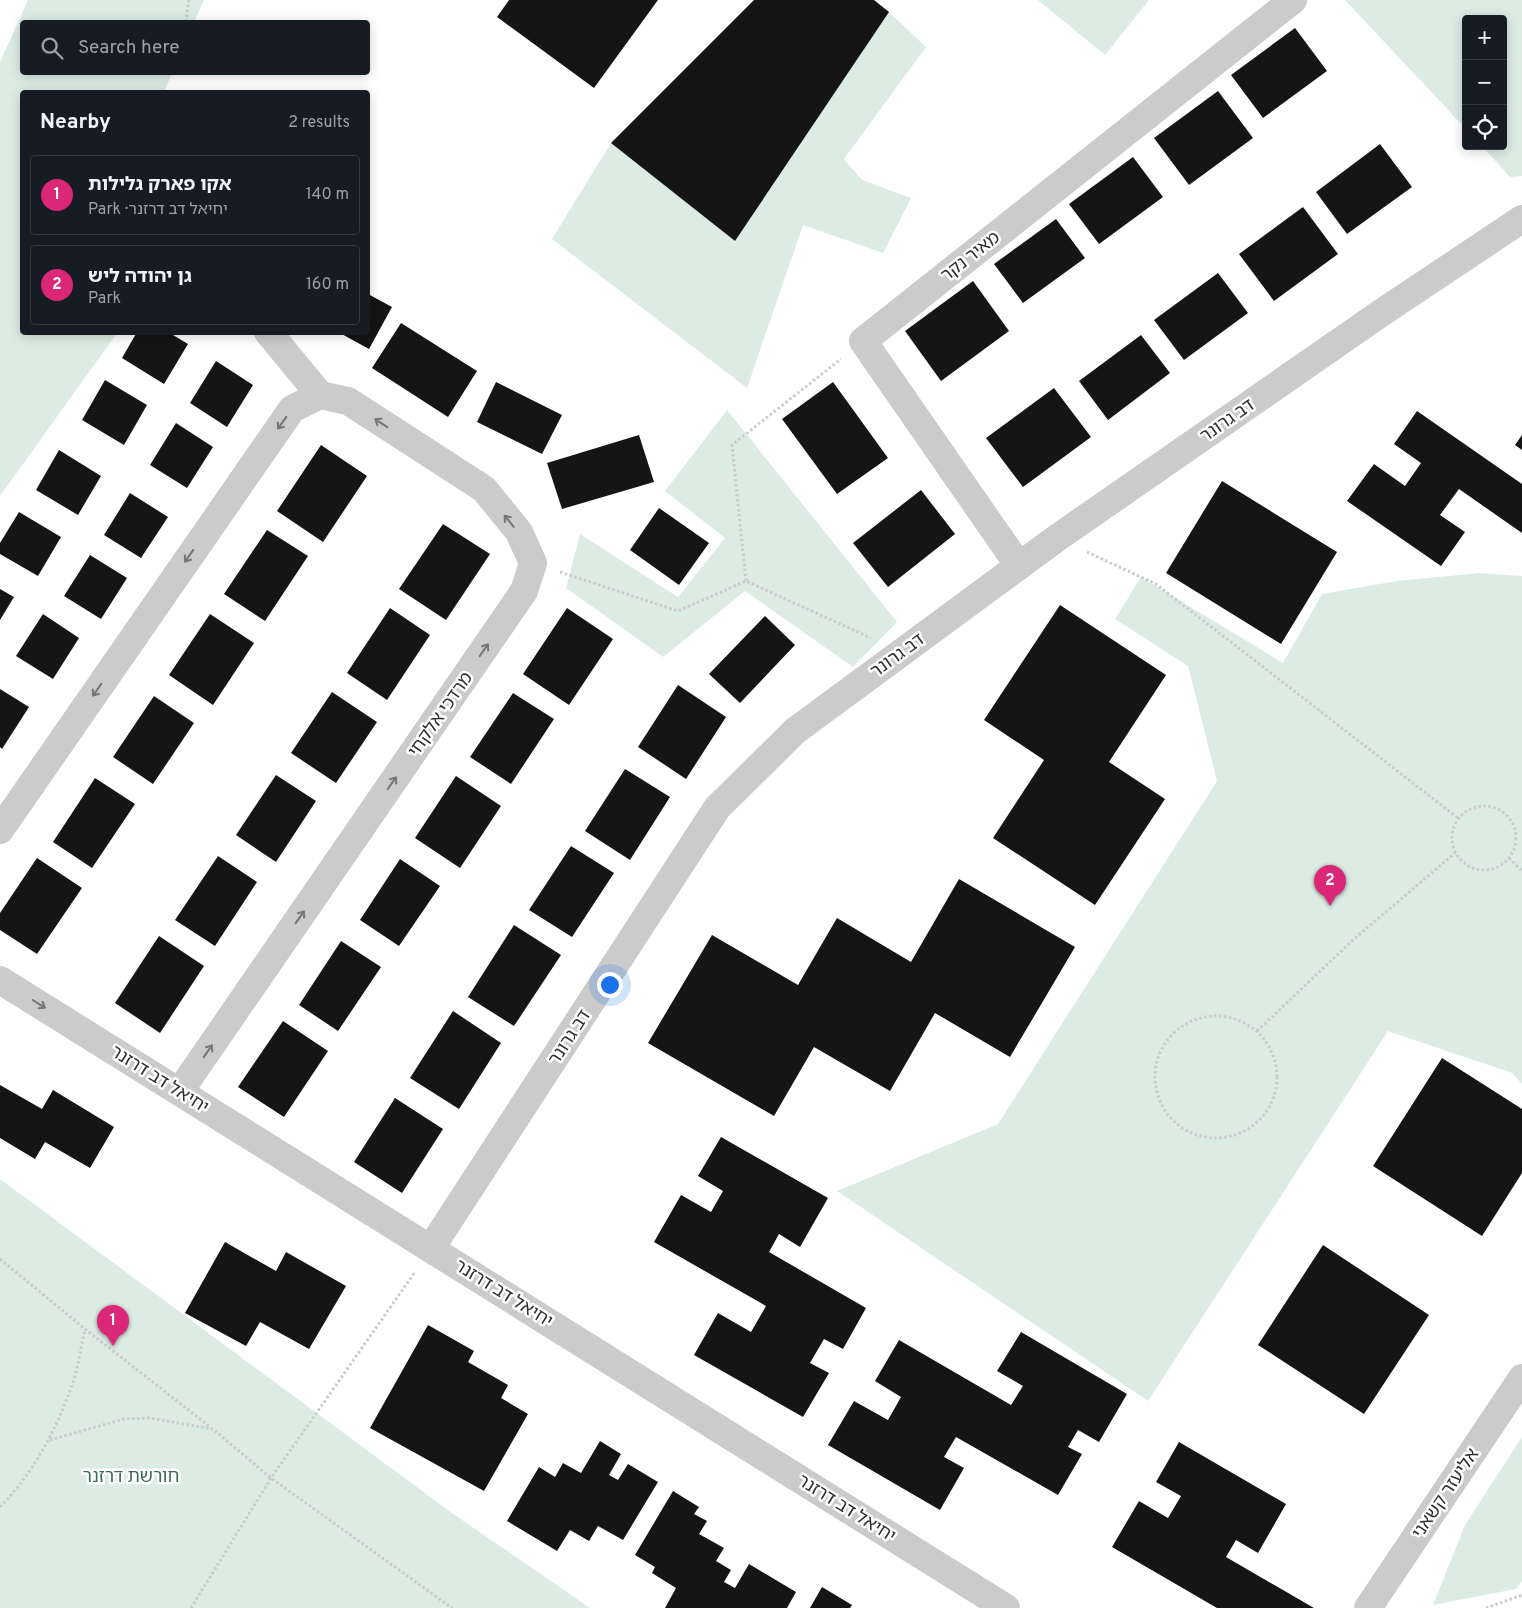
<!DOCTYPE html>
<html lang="en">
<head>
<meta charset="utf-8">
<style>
  :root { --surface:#171b24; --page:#242831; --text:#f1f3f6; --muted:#9ea1a6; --line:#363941; --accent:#db2777 }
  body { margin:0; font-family:Overpass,"Noto Sans Hebrew",sans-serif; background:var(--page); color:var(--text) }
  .controls { position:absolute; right:15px; top:15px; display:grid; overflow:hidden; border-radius:5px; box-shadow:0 2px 12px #0003 }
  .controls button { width:45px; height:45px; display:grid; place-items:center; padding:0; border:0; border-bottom:1px solid var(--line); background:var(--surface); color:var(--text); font:25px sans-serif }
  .you { position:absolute; left:609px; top:984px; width:18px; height:18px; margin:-12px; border:4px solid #fff; border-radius:50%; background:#1a73e8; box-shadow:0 0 0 8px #1a73e833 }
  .badge { display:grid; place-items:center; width:32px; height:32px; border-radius:50%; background:var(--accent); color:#fff; font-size:16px; font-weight:700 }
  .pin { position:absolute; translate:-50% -41px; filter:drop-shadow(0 1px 2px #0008) }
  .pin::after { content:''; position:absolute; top:26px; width:18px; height:15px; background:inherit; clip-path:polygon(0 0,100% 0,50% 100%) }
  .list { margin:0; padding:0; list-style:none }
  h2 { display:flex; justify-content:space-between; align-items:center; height:65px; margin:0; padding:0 20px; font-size:21px }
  h2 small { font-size:16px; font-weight:400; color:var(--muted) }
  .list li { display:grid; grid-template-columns:32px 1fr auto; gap:15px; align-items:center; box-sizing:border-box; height:80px; margin:0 10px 10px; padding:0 10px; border:1px solid var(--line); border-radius:5px }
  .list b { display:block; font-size:19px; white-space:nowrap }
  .list p { margin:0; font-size:16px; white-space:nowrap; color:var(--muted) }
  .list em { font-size:16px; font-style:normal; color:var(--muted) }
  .icon { flex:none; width:28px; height:28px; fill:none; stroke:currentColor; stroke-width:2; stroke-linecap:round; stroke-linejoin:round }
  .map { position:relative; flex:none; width:1522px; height:1608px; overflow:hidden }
  .search { position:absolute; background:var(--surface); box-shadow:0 2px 12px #0003; left:20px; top:20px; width:350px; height:55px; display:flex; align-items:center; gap:12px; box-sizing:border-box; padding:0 18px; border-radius:5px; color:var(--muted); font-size:19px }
  .panel { position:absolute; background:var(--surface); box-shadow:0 2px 12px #0003; left:20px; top:90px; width:350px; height:245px; border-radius:5px }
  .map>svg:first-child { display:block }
</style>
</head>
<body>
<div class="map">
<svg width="1522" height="1608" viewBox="0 0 1522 1608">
  <rect width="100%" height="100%" fill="#fff"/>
  <g fill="#dcece4">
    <path d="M28,0H204L194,22H22V72L172,73L164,92H22V332L117,333L0,496V62Z"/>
    <path d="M1038,0H1149L1105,55Z"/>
    <path d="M1345,0H1522V176L1510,177L1482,146H1503V19H1466V129Z"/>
    <path d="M889,12L926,47L844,159L862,180L911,198L883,253L803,225L747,388L552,239L611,143L735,241Z"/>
    <path d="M727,410L897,622L853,667L745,591L663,657L566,588L580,534L678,597L725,538L665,491Z"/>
    <path d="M1480,573L1522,576V1084L1512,1073L1388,1031L1148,1401L837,1191L998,1124L1217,781L1188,666L1115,619L1141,577L1283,663L1322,594L1397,581Z"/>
    <path d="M0,1179L452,1513L590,1608H0Z"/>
    <path d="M1522,1437V1581L1516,1589L1433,1605L1465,1525Z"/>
  </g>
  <g fill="#151515">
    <path d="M509,0H658L594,88L497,17Z"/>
    <path d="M754,0H874L889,12L735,241L611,143Z"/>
    <path d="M1295,28L1327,71L1263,118L1231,75Z"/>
    <path d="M1218,91L1253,138L1189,185L1154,138Z"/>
    <path d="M1380,144L1412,187L1347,234L1316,192Z"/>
    <path d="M1133,157L1163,197L1099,244L1069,204Z"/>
    <path d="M1303,207L1338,254L1274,301L1239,254Z"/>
    <path d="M1056,219L1085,258L1023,303L994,264Z"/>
    <path d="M1218,273L1248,313L1184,360L1154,320Z"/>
    <path d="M973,281L1009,331L941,381L905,331Z"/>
    <path d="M368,294L392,307L369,349L338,332H368Z"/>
    <path d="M401,323L477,371L448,417L372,368Z"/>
    <path d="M137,332H168L188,344L164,384L122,358Z"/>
    <path d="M1141,335L1170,373L1108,420L1079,381Z"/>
    <path d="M216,361L253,385L227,427L190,403Z"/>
    <path d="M105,380L147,405L124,445L82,420Z"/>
    <path d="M496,382L562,415L542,454L477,422Z"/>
    <path d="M833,382L888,458L837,494L782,419Z"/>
    <path d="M1054,388L1091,437L1023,487L986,438Z"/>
    <path d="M1417,411L1522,484V533L1459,489L1440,515L1465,532L1441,566L1347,501L1374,464L1405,486L1421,463L1394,444Z"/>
    <path d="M176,423L213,447L187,488L150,465Z"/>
    <path d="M639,435L654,482L562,509L547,463Z"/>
    <path d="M1522,435V450L1515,445Z"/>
    <path d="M321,445L367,476L323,542L277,511Z"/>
    <path d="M59,450L101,476L78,515L36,490Z"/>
    <path d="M1222,481L1337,552L1281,644L1166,573Z"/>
    <path d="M921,490L955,534L888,587L853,543Z"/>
    <path d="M130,493L168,517L141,558L104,535Z"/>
    <path d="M659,508L709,543L679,585L630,550Z"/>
    <path d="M19,512L61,537L38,576L0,554V543Z"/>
    <path d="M443,524L490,554L446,620L399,589Z"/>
    <path d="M267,530L308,556L265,621L224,594Z"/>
    <path d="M90,555L127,578L101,619L64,596Z"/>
    <path d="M0,589L14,597L0,620Z"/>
    <path d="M1060,605L1166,675L1109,762L1165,799L1095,905L993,838L1044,760L984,720Z"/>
    <path d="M390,608L430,635L387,700L347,673Z"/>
    <path d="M567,608L613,639L569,705L523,674Z"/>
    <path d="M43,614L79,638L53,679L16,656Z"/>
    <path d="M210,614L254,643L213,705L169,675Z"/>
    <path d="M765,616L795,645L740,703L709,674Z"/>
    <path d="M678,685L726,717L686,779L638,747Z"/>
    <path d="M0,689L29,707L2,749L0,747Z"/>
    <path d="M332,692L377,722L336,783L291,753Z"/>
    <path d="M513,693L554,719L511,784L470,757Z"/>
    <path d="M154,696L194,723L153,784L113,757Z"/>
    <path d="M625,769L670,797L630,860L585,831Z"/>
    <path d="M276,775L316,801L276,862L236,835Z"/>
    <path d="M456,776L501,806L460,868L415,838Z"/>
    <path d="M95,778L135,804L92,868L53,842Z"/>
    <path d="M571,846L614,873L572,937L529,910Z"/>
    <path d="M218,856L257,882L215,946L175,920Z"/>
    <path d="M37,858L82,888L37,954L0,930V913Z"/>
    <path d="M400,859L440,886L399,946L360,920Z"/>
    <path d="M959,879L1075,947L1010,1057L935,1013L890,1091L814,1047L774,1116L648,1043L712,935L798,985L837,918L911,962Z"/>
    <path d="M514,925L561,955L514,1026L468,997Z"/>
    <path d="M159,936L204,966L160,1033L115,1003Z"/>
    <path d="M341,941L381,967L338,1031L299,1005Z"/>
    <path d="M453,1011L501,1043L459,1109L410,1078Z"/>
    <path d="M283,1021L328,1051L284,1117L238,1087Z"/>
    <path d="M1442,1058L1522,1109V1173L1482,1236L1373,1166Z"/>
    <path d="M0,1085L42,1109L53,1090L114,1127L90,1168L45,1142L35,1159L0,1138Z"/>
    <path d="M395,1098L443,1129L402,1193L354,1162Z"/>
    <path d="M721,1137L828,1198L800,1247L779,1234L769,1252L866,1308L843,1349L824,1339L810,1363L829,1373L803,1417L694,1355L718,1313L751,1332L766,1306L654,1242L681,1195L711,1212L723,1191L698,1176Z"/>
    <path d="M225,1242L276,1271L286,1252L346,1286L309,1349L260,1322L246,1346L185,1313Z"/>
    <path d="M1323,1245L1429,1315L1364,1414L1258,1345Z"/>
    <path d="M428,1325L474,1351L468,1362L508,1385L501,1398L528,1414L484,1491L370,1428Z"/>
    <path d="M1021,1332L1127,1394L1099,1442L1078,1430L1068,1447L1082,1454L1058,1495L956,1437L944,1457L964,1468L940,1510L828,1445L854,1401L888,1420L901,1397L875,1381L899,1340L1011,1405L1023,1386L997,1371Z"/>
    <path d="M600,1441L621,1454L609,1475L618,1480L628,1464L658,1482L623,1540L598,1526L589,1541L570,1530L557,1551L507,1521L539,1467L555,1477L563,1463L581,1473Z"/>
    <path d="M1179,1442L1286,1504L1258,1553L1236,1540L1226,1557L1314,1608H1217L1112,1547L1139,1501L1168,1518L1181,1496L1156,1482Z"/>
    <path d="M673,1491L699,1507L694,1514L707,1521L699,1534L724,1548L716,1561L731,1570L724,1582L735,1588L749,1564L796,1592L787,1608H665L676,1588L652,1573L655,1567L635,1555Z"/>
    <path d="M822,1587L852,1605L850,1608H810Z"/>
  </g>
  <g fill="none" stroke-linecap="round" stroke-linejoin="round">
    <g stroke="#cbcbcb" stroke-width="3" stroke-dasharray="2.5 2.5" stroke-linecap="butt">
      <path d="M186,22L189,0"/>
      <path d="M1087,552L1156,584L1458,818"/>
      <path d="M560,572L678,611L746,581L871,638"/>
      <path d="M746,581L732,445L841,359"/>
      <circle cx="1484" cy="838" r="32"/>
      <path d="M1509,858L1522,871"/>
      <circle cx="1216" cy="1077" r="61"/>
      <path d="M1257,1031L1353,940L1455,853"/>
      <path d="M0,1259L85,1329L214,1430L271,1478L452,1608"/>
      <path d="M50,1440L124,1419L150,1418L212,1429"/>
      <path d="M0,1507C34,1472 58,1427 73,1382C79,1365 81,1346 85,1329"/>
      <path d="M191,1608L271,1478L415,1272"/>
      <path d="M1486,1608L1522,1595"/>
    </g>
    <g stroke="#cbcbcb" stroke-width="28">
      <path d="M1019,566L863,341L1293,0"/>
      <path d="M0,830L292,409L320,395"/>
      <path d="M0,980L1006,1608"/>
      <path d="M180,1091L524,591L533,563L519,532L484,489L348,401L320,395L268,332"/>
      <path d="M431,1248L717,808L795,731L1057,538L1384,311L1522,219"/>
      <path d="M1368,1608L1522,1378"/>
    </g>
  </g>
  <defs><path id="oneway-shaft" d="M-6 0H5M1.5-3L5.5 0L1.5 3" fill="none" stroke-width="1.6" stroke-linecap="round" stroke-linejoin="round" transform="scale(1.25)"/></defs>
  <g stroke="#757575">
    <use href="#oneway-shaft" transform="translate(282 423) rotate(125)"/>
    <use href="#oneway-shaft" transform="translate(381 423) rotate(-147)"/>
    <use href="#oneway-shaft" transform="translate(509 521) rotate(-129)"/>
    <use href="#oneway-shaft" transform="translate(189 556) rotate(125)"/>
    <use href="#oneway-shaft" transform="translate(484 650) rotate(-55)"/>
    <use href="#oneway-shaft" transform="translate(97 690) rotate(125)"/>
    <use href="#oneway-shaft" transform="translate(392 783) rotate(-55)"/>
    <use href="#oneway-shaft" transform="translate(300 917) rotate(-55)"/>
    <use href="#oneway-shaft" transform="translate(39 1004) rotate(32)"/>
    <use href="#oneway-shaft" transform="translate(208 1051) rotate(-55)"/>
  </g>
  <g text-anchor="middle" stroke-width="5" stroke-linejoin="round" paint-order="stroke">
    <g font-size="18" fill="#2e2e2e" stroke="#fff">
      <text transform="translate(970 256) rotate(-38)" y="6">מאיר נקר</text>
      <text transform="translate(1227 420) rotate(-35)" y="6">דב גרונר</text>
      <text transform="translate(897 655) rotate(-36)" y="6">דב גרונר</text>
      <text transform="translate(440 714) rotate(-55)" y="6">מרדכי אלקחי</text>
      <text transform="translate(569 1037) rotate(-57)" y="6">דב גרונר</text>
      <text transform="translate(160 1079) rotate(32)" y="6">יחיאל דב דרזנר</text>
      <text transform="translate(504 1293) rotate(32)" y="6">יחיאל דב דרזנר</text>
      <text transform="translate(1445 1493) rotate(-56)" y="6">אליעזר קשאני</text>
      <text transform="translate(847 1508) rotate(32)" y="6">יחיאל דב דרזנר</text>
    </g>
    <g font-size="18" fill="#3c6a58" stroke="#fff">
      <text x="131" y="1482">חורשת דרזנר</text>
    </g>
  </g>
</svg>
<div class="controls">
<button>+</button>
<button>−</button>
<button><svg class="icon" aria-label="locate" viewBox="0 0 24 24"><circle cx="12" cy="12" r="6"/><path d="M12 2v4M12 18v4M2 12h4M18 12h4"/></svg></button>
</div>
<div class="you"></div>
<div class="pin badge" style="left:113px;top:1346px">1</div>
<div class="pin badge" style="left:1330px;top:906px">2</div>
<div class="search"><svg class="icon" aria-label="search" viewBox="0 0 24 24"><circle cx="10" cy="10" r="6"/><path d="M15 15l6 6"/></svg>Search here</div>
<section class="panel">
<h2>Nearby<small>2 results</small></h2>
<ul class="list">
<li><span class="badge">1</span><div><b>אקו פארק גלילות</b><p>Park · יחיאל דב דרזנר</p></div><em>140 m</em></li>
<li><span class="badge">2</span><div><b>גן יהודה ליש</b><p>Park</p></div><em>160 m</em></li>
</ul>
</section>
</div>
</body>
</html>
